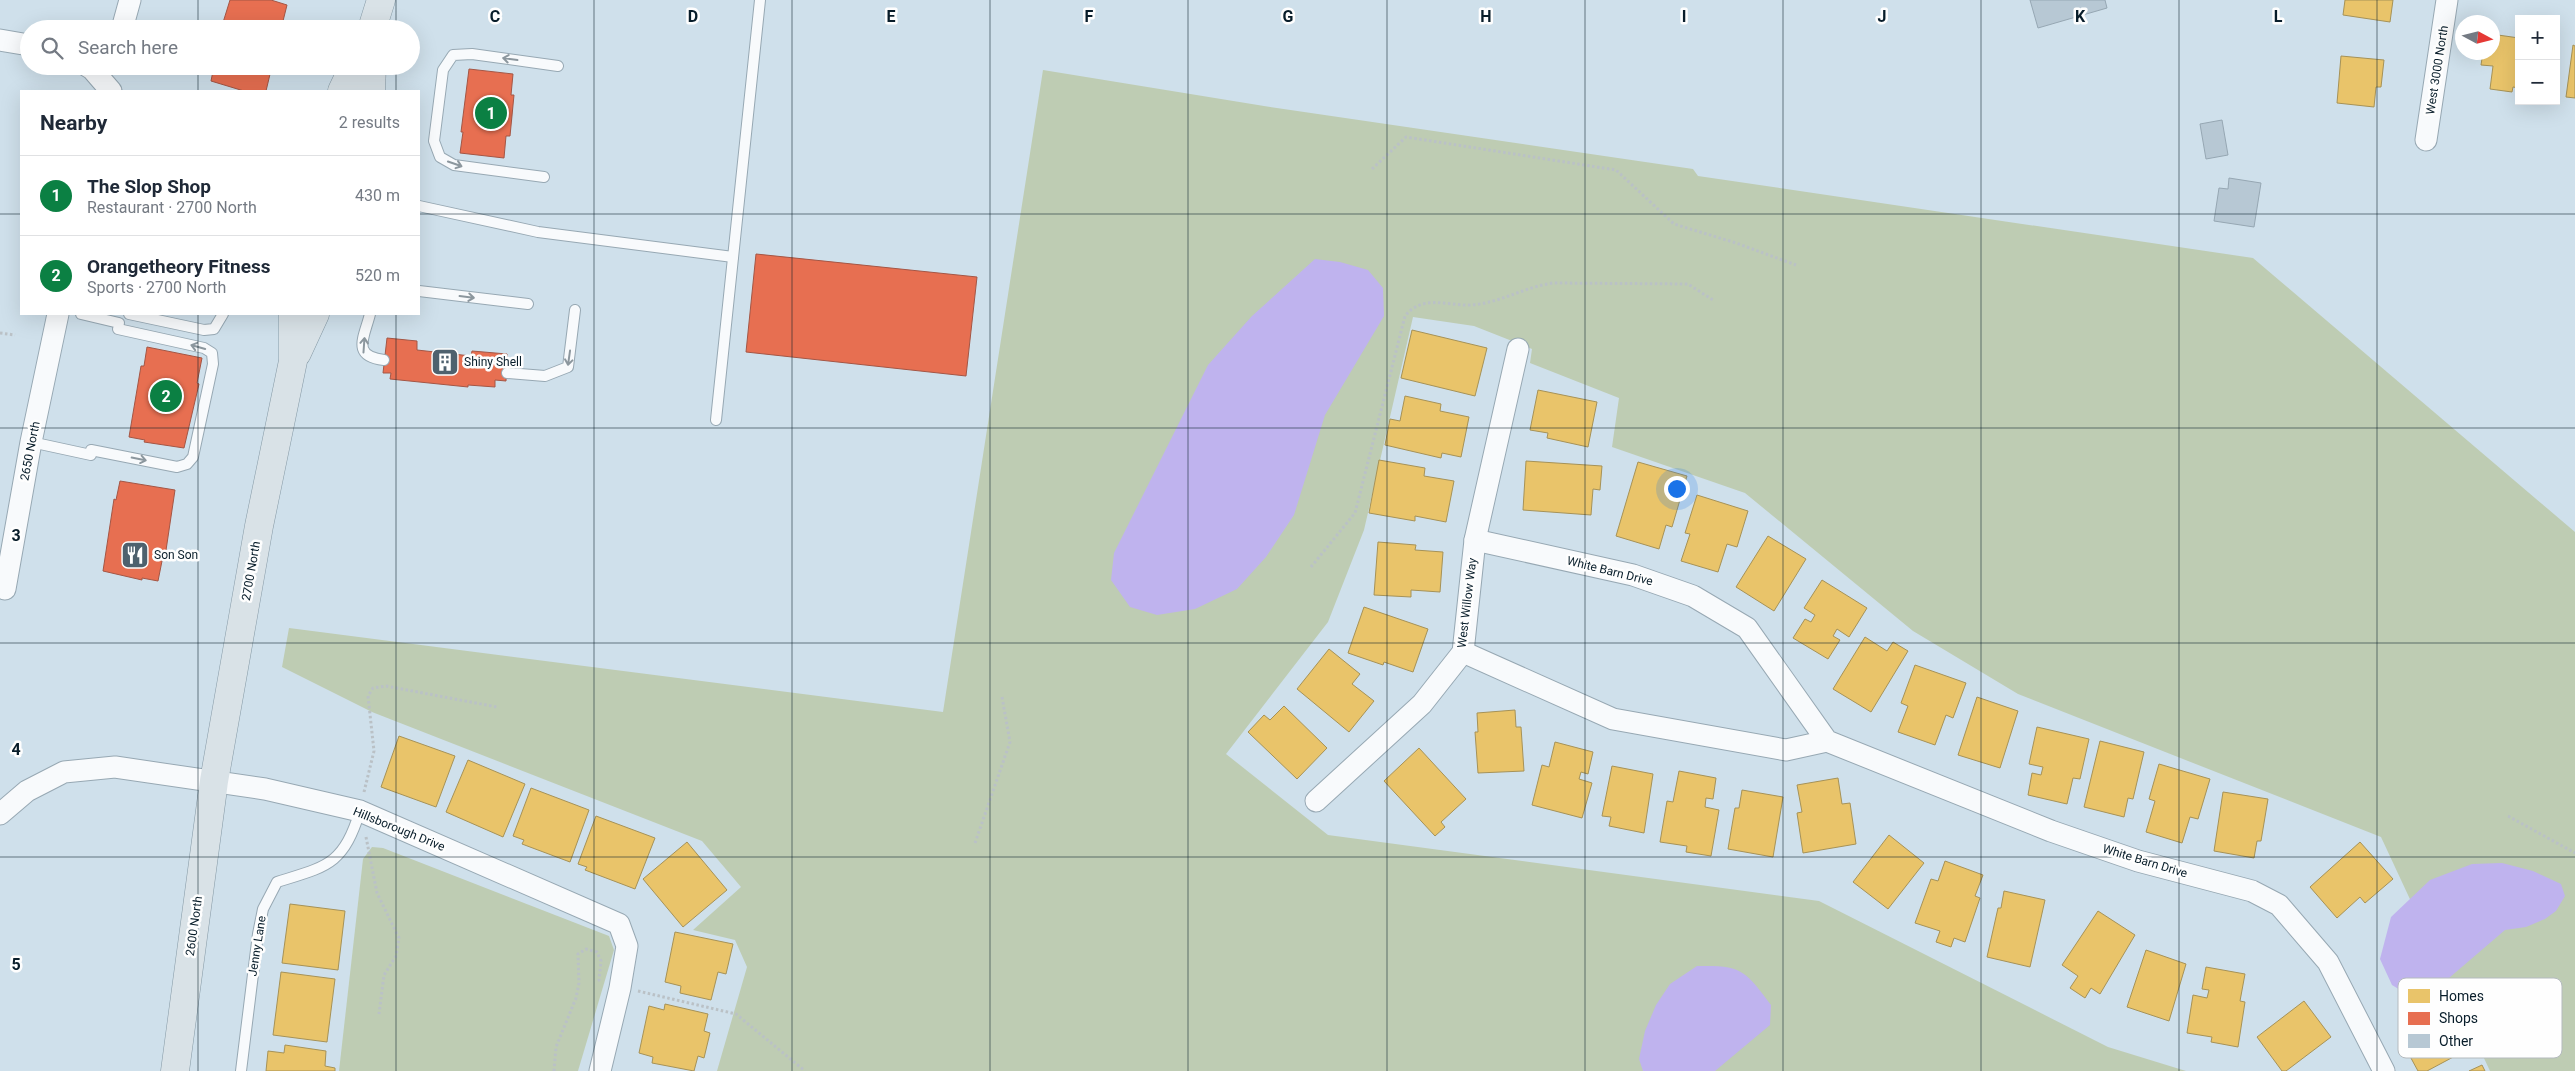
<!DOCTYPE html>
<html lang="en">
<head>
<meta charset="utf-8">
<style>
  :root { --surface:#fff; --page:#f2f2f3; --text:#1f2937; --muted:#747a83; --line:#e0e1e3; --accent:#0b8043 }
  body { margin:0; font-family:Roboto,sans-serif; background:var(--page); color:var(--text) }
  .controls { position:absolute; right:15px; top:15px; display:grid; overflow:hidden; border-radius:0px; box-shadow:0 5px 20px #0002 }
  .controls button { width:45px; height:45px; display:grid; place-items:center; padding:0; border:0; border-bottom:1px solid var(--line); background:var(--surface); color:var(--text); font:25px sans-serif }
  .compass { position:absolute; left:2455px; top:15px; width:45px; height:45px; border-radius:50%; background:var(--surface); box-shadow:0 5px 20px #0002; rotate:97deg }
  .you { position:absolute; left:1676px; top:488px; width:18px; height:18px; margin:-12px; border:4px solid #fff; border-radius:50%; background:#1a73e8; box-shadow:0 0 0 8px #1a73e833 }
  .badge { display:grid; place-items:center; width:32px; height:32px; border-radius:50%; background:var(--accent); color:#fff; font-size:16px; font-weight:700 }
  .pin { position:absolute; translate:-50% -50%; border:2px solid #fff; box-shadow:0 1px 5px #0006 }
  .list { margin:0; padding:0; list-style:none }
  h2 { display:flex; justify-content:space-between; align-items:center; height:65px; margin:0; padding:0 20px; font-size:21px }
  h2 small { font-size:16px; font-weight:400; color:var(--muted) }
  .list li { display:grid; grid-template-columns:32px 1fr auto; gap:15px; align-items:center; box-sizing:border-box; height:80px; padding:0 20px; border-top:1px solid var(--line) }
  .list b { display:block; font-size:19px; white-space:nowrap }
  .list p { margin:0; font-size:16px; white-space:nowrap; color:var(--muted) }
  .list em { font-size:16px; font-style:normal; color:var(--muted) }
  .icon { flex:none; width:28px; height:28px; fill:none; stroke:currentColor; stroke-width:2; stroke-linecap:round; stroke-linejoin:round }
  .map { position:relative; flex:none; width:2575px; height:1071px; overflow:hidden }
  .search { position:absolute; background:var(--surface); box-shadow:0 5px 20px #0002; left:20px; top:20px; width:400px; height:55px; display:flex; align-items:center; gap:12px; box-sizing:border-box; padding:0 18px; border-radius:28px; color:var(--muted); font-size:19px }
  .panel { position:absolute; background:var(--surface); box-shadow:0 5px 20px #0002; left:20px; top:90px; width:400px; height:225px; border-radius:0px }
  .map>svg:first-child { display:block }
</style>
</head>
<body>
<div class="map">
<svg width="2575" height="1071" viewBox="0 0 2575 1071">
  <rect width="100%" height="100%" fill="#cfe0eb"/>
  <g fill="#beccb3">
    <path d="M1043,70L1264,106L1693,169L1698,176L2253,258L2575,532V1071H2490L2381,837L2018,694L1913,631L1745,493L1612,447L1619,398L1530,363L1532,349L1474,326L1413,317L1364,530L1328,622L1226,754L1328,835L1819,901L2108,1047L2186,1071H717L747,967L735,940L693,930L741,887L702,841L372,712L282,667L289,628L943,712Z"/>
    <path d="M372,847L383,848L609,936L614,950L578,1071H339L363,859Z"/>
  </g>
  <g fill="#bfb3ee">
    <path d="M1315,259L1340,262L1368,270L1383,288L1384,316L1325,415L1294,515L1266,557L1237,589L1195,609L1157,615L1130,607L1111,580L1114,553L1208,365L1252,316Z"/>
    <path d="M2502,863L2533,871L2561,884L2565,896L2556,911L2545,919L2526,927L2505,930L2428,996L2405,993L2392,985L2380,959L2391,917L2430,880L2472,864Z"/>
    <path d="M1697,966C1742,965 1745,970 1771,1005L1770,1025L1715,1071H1643L1639,1059L1645,1031L1656,1005L1670,984Z"/>
  </g>
  <g fill="#e9c46a" stroke="#a69257">
    <path d="M2345,0H2393L2390,22L2343,15Z"/>
    <path d="M2498,35L2519,38V88L2513,87L2512,92L2490,89L2493,66L2481,65L2483,52H2492V44H2496Z"/>
    <path d="M2573,45L2575,46V98L2566,97Z"/>
    <path d="M2341,56L2384,60L2381,87H2376L2374,107L2337,103Z"/>
    <path d="M1412,330L1487,348L1475,396L1401,378Z"/>
    <path d="M1538,390L1597,402L1588,447L1547,438L1548,433L1530,430Z"/>
    <path d="M1405,396L1441,404L1440,411L1469,417L1461,457L1442,453L1441,458L1385,445L1390,419L1400,421Z"/>
    <path d="M1379,460L1425,468L1424,476L1454,481L1446,522L1415,516V521L1369,513Z"/>
    <path d="M1526,461L1602,466L1600,490L1593,489L1591,515L1523,510Z"/>
    <path d="M1638,462L1687,476L1672,527L1666,525L1659,549L1616,536Z"/>
    <path d="M1697,495L1748,511L1737,547L1727,544L1718,572L1681,561L1690,534L1685,533Z"/>
    <path d="M1768,536L1806,559L1774,611L1736,587Z"/>
    <path d="M1378,542L1416,545L1415,550L1443,552L1440,592L1411,590V597L1374,595Z"/>
    <path d="M1822,580L1867,608L1849,637L1837,629L1833,636L1840,640L1828,659L1793,638L1805,619L1811,622L1815,615L1804,608Z"/>
    <path d="M1364,607L1428,629L1413,672L1384,662L1383,665L1348,653Z"/>
    <path d="M1865,637L1887,651L1893,642L1908,651L1871,712L1833,689Z"/>
    <path d="M1329,649L1360,674L1352,684L1374,701L1349,732L1297,689Z"/>
    <path d="M1915,665L1966,683L1953,718L1946,715L1935,745L1898,732L1908,706L1901,703Z"/>
    <path d="M1977,697L2018,711L2000,768L1958,755Z"/>
    <path d="M1284,706L1327,748L1297,779L1248,732L1264,715L1270,720Z"/>
    <path d="M1515,710L1516,727H1521L1524,771L1478,773L1475,732H1478L1477,713Z"/>
    <path d="M2037,727L2089,739L2080,779L2073,778L2067,804L2028,795L2032,773L2041,775L2043,767L2029,764Z"/>
    <path d="M399,736L455,756L436,807L381,787Z"/>
    <path d="M2100,741L2144,752L2133,799L2128,798L2124,817L2084,807Z"/>
    <path d="M1555,742L1593,752L1588,774L1581,772L1579,779L1592,783L1582,818L1532,805L1542,765L1549,767Z"/>
    <path d="M1419,748L1466,799L1441,822L1445,827L1435,836L1384,781Z"/>
    <path d="M468,760L525,784L503,837L446,812Z"/>
    <path d="M2159,764L2210,779L2198,819L2190,817L2182,843L2146,832L2155,801L2149,799Z"/>
    <path d="M1612,766L1653,774L1644,833L1609,826L1611,817L1602,816Z"/>
    <path d="M1679,771L1716,778L1713,799L1706,798L1705,807L1719,810L1711,856L1686,852L1687,846L1660,842L1667,801L1673,802Z"/>
    <path d="M1838,778L1842,804L1850,803L1856,844L1803,853L1797,813L1802,812L1797,785Z"/>
    <path d="M531,788L589,810L570,862L522,844L524,840L513,836Z"/>
    <path d="M1742,790L1783,797L1773,857L1728,849L1735,808H1739Z"/>
    <path d="M2223,792L2268,799L2261,841H2257L2254,858L2214,851Z"/>
    <path d="M596,816L655,838L635,889L585,870L587,867L578,864Z"/>
    <path d="M1889,835L1924,863L1888,909L1853,882Z"/>
    <path d="M687,842L727,890L683,927L643,879Z"/>
    <path d="M2360,842L2393,879L2365,903L2360,897L2337,918L2310,887Z"/>
    <path d="M1945,861L1983,875L1975,896L1980,898L1965,942L1954,938L1951,947L1936,942L1940,931L1915,923L1931,879L1938,881Z"/>
    <path d="M2004,891L2045,900L2030,967L1987,957L1998,908H2001Z"/>
    <path d="M290,904L345,911L338,970L282,963Z"/>
    <path d="M2098,911L2135,935L2100,994L2091,988L2085,998L2070,988L2078,976L2062,965Z"/>
    <path d="M675,932L733,944L726,974L718,972L711,1000L680,993L681,986L665,982Z"/>
    <path d="M2146,950L2186,964L2169,1021L2127,1007Z"/>
    <path d="M2206,967L2245,974L2240,1001L2245,1002L2238,1047L2211,1042L2212,1037L2187,1033L2193,995L2207,998L2209,990L2202,989Z"/>
    <path d="M281,972L335,979L327,1042L273,1035Z"/>
    <path d="M2304,1001L2331,1037L2286,1071H2282L2257,1037Z"/>
    <path d="M665,1004L708,1014L704,1031L710,1033L704,1058L698,1056L694,1071L652,1063L653,1057L639,1053L649,1006L664,1010Z"/>
    <path d="M2452,1008L2472,1047L2427,1071H2418L2399,1036Z"/>
    <path d="M285,1045L326,1051L325,1066L335,1068V1071H266L268,1051L284,1053Z"/>
    <path d="M2482,1065L2485,1071H2469Z"/>
  </g>
  <g fill="#e76f51" stroke="#a45645">
    <path d="M230,0H271L287,5L281,29H221Z"/>
    <path d="M214,66H274L273,71L271,70L266,91H244L211,81Z"/>
    <path d="M469,69L513,74L511,95H514L510,136H506L504,158L460,153L463,132H461Z"/>
    <path d="M756,254L977,277L966,376L746,352Z"/>
    <path d="M387,338L417,341V350L471,356L472,351L507,354L506,381L495,380V387L468,385V387L390,379L391,373H383Z"/>
    <path d="M147,347L202,358L197,383L199,384L184,448L144,442L145,440L129,437L141,366H144Z"/>
    <path d="M120,481L175,490L165,557L163,556L158,581L142,578V580L103,571L114,499L116,500Z"/>
  </g>
  <g fill="#b7c8d4" stroke="#96a7b3">
    <path d="M2030,0H2105L2107,8L2038,28Z"/>
    <path d="M2222,120L2228,155L2206,159L2200,124Z"/>
    <path d="M2229,178L2261,183L2254,227L2214,221L2219,188L2228,189Z"/>
  </g>
  <g fill="none" stroke-linecap="round" stroke-linejoin="round">
    <g stroke="#97a8b3" stroke-width="12">
      <g id="lane">
        <path d="M544,177L454,165L440,157L434,141L443,70L453,55L472,54L558,66"/>
        <path d="M419,206L538,232L733,257"/>
        <path d="M419,291L528,304"/>
        <path d="M81,314L119,323"/>
        <path d="M129,314L204,330L214,329L223,314"/>
        <path d="M370,314C364,338 351,356 384,360"/>
        <path d="M507,373L545,376L568,367L575,310"/>
        <path d="M716,420L760,0"/>
        <path d="M31,442L91,455"/>
        <path d="M91,450L177,467L187,464L193,457L213,364L212,353L204,348L118,329"/>
        <path d="M241,1071L258,934L263,909L277,882C328,866 343,865 360,811"/>
      </g>
    </g>
    <g stroke="#97a8b3" stroke-width="23">
      <g id="street">
        <path d="M122,29L130,0"/>
        <path d="M0,40L29,45"/>
        <path d="M87,66L92,69L111,91"/>
        <path d="M2426,140L2447,0"/>
        <path d="M1475,540L1633,575L1693,596L1747,628L1827,741L2051,831L2138,861L2252,891L2279,905L2328,962L2384,1071"/>
        <path d="M5,589L31,442L58,314"/>
        <path d="M1463,652L1613,719L1786,750L1827,741"/>
        <path d="M1316,801L1422,704L1463,652L1475,540L1518,349"/>
        <path d="M0,814L27,791L64,772L115,767L265,789L360,811L619,924L627,946L620,988L600,1071"/>
      </g>
    </g>
    <g stroke="#8599a5" stroke-width="29">
      <g id="primary">
        <path d="M372,29L381,0"/>
        <path d="M342,91L354,66"/>
        <path d="M371,91L372,66"/>
        <path d="M297,353L315,314"/>
        <path d="M175,1071L214,781L259,526L293,361V314"/>
      </g>
    </g>
    <g stroke="#bac1c6" stroke-width="3" stroke-dasharray="2.5 2.5" stroke-linecap="butt">
      <path d="M1372,169L1406,137L1616,170L1674,224L1736,243L1796,265"/>
      <path d="M0,333L15,335"/>
      <path d="M1311,567L1355,513L1405,316C1423,294 1446,306 1471,305C1500,303 1524,287 1553,283L1688,284L1713,300"/>
      <path d="M364,792L374,751L368,696L373,688L386,686L497,707"/>
      <path d="M2508,816L2575,853"/>
      <path d="M366,837L377,893L399,938L396,956L384,975L379,1014"/>
      <path d="M975,843L1010,742L1002,697"/>
      <path d="M638,991L736,1014L805,1071"/>
      <path d="M554,1071L556,1047L576,998L579,983L578,954L586,949L597,952L601,961L599,980L601,982"/>
    </g>
    <use href="#lane" stroke="#f8fafc" stroke-width="10"/>
    <use href="#street" stroke="#f8fafc" stroke-width="21"/>
    <use href="#primary" stroke="#d9e2e7" stroke-width="28"/>
  </g>
  <defs><path id="oneway-shaft" d="M-6 0H5M1.5-3L5.5 0L1.5 3" fill="none" stroke-width="1.6" stroke-linecap="round" stroke-linejoin="round" transform="scale(1.25)"/></defs>
  <g stroke="#8c979e">
    <use href="#oneway-shaft" transform="translate(510 59) rotate(-172)"/>
    <use href="#oneway-shaft" transform="translate(455 164) rotate(19)"/>
    <use href="#oneway-shaft" transform="translate(467 297) rotate(7)"/>
    <use href="#oneway-shaft" transform="translate(364 345) rotate(-86)"/>
    <use href="#oneway-shaft" transform="translate(198 347) rotate(-164)"/>
    <use href="#oneway-shaft" transform="translate(569 358) rotate(98)"/>
    <use href="#oneway-shaft" transform="translate(139 459) rotate(11)"/>
  </g>
  <path fill="none" stroke="#081d2a" stroke-width="1" stroke-opacity="0.55" d="M198,0V29M396,0V29M594,0V1071M792,0V1071M990,0V1071M1188,0V1071M1387,0V1071M1585,0V1071M1783,0V1071M1981,0V1071M2179,0V1071M2377,0V1071M198,66V91M396,66V91M0,214H21M419,214H2575M198,314V1071M396,314V1071M0,428H2575M0,643H2575M0,857H2575"/>
  <defs>
    <g id="building-square" transform="scale(1.4375)"><rect x="-9" y="-9" width="18" height="18" rx="4" fill="#4e616e" stroke="#fefefe"/><path d="M-4-6H4V6H1V3H-1V6H-4ZM-2.5-4.3h1.7v1.8h-1.7ZM.8-4.3h1.7v1.8H.8ZM-2.5-1h1.7V.8h-1.7ZM.8-1h1.7V.8H.8Z" fill="#fff"/></g>
    <g id="restaurant-square" transform="scale(1.4375)"><rect x="-9" y="-9" width="18" height="18" rx="4" fill="#4e616e" stroke="#fefefe"/><path d="M-5-6h1v4h1v-4h1v4h1v-4h1v5L-1.5 .5V6h-2V.5L-5-1ZM5-6V6H3V1.5H1.5Q1.5-4 5-6Z" fill="#fff"/></g>
  </defs>
  <g fill-rule="evenodd">
    <use href="#building-square" x="445" y="362"/>
    <use href="#restaurant-square" x="135" y="555"/>
  </g>
  <g text-anchor="middle" stroke-width="5" stroke-linejoin="round" paint-order="stroke">
    <g font-size="12" fill="#081d2a" stroke="#fefefe">
      <text transform="translate(2437 70) rotate(-81)" y="4">West 3000 North</text>
      <text transform="translate(30 451) rotate(-79)" y="4">2650 North</text>
      <text transform="translate(251 571) rotate(-80)" y="4">2700 North</text>
      <text transform="translate(1610 571) rotate(14)" y="4">White Barn Drive</text>
      <text transform="translate(1467 603) rotate(-83)" y="4">West Willow Way</text>
      <text transform="translate(399 829) rotate(22)" y="4">Hillsborough Drive</text>
      <text transform="translate(2145 861) rotate(17)" y="4">White Barn Drive</text>
      <text transform="translate(194 926) rotate(-82)" y="4">2600 North</text>
      <text transform="translate(257 946) rotate(-81)" y="4">Jenny Lane</text>
    </g>
    <g font-size="12" fill="#081d2a" stroke="#fefefe" text-anchor="start">
      <text x="464" y="366">Shiny Shell</text>
      <text x="154" y="559">Son Son</text>
    </g>
  </g>
  <rect x="2398" y="978" width="164" height="80" rx="8" fill="#fefefe" stroke="#b4babe" stroke-width="1"/>
  <rect x="2408" y="989" width="22" height="14" fill="#e9c46a"/>
  <rect x="2408" y="1012" width="22" height="13" fill="#e76f51"/>
  <rect x="2408" y="1034" width="22" height="14" fill="#b7c8d4"/>
  <g font-size="14" fill="#081d2a">
    <text x="2439" y="1001">Homes</text>
    <text x="2439" y="1023">Shops</text>
    <text x="2439" y="1046">Other</text>
  </g>
  <g font-size="16" text-anchor="middle" font-weight="bold" fill="#081d2a" stroke="#fefefe" stroke-width="5" stroke-linejoin="round" paint-order="stroke">
    <text x="495" y="22">C</text>
    <text x="693" y="22">D</text>
    <text x="891" y="22">E</text>
    <text x="1089" y="22">F</text>
    <text x="1288" y="22">G</text>
    <text x="1486" y="22">H</text>
    <text x="1684" y="22">I</text>
    <text x="1882" y="22">J</text>
    <text x="2080" y="22">K</text>
    <text x="2278" y="22">L</text>
    <text x="16" y="541">3</text>
    <text x="16" y="755">4</text>
    <text x="16" y="970">5</text>
  </g>
</svg>
<div class="controls">
<button>+</button>
<button>−</button>
</div>
<svg class="compass" viewBox="-18 -18 36 36"><path d="M0-13l5 13h-10z" fill="#e53935"/><path d="M0 13l5-13h-10z" fill="#747a83"/></svg>
<div class="you"></div>
<div class="pin badge" style="left:491px;top:113px">1</div>
<div class="pin badge" style="left:166px;top:396px">2</div>
<div class="search"><svg class="icon" aria-label="search" viewBox="0 0 24 24"><circle cx="10" cy="10" r="6"/><path d="M15 15l6 6"/></svg>Search here</div>
<section class="panel">
<h2>Nearby<small>2 results</small></h2>
<ul class="list">
<li><span class="badge">1</span><div><b>The Slop Shop</b><p>Restaurant · 2700 North</p></div><em>430 m</em></li>
<li><span class="badge">2</span><div><b>Orangetheory Fitness</b><p>Sports · 2700 North</p></div><em>520 m</em></li>
</ul>
</section>
</div>
</body>
</html>
